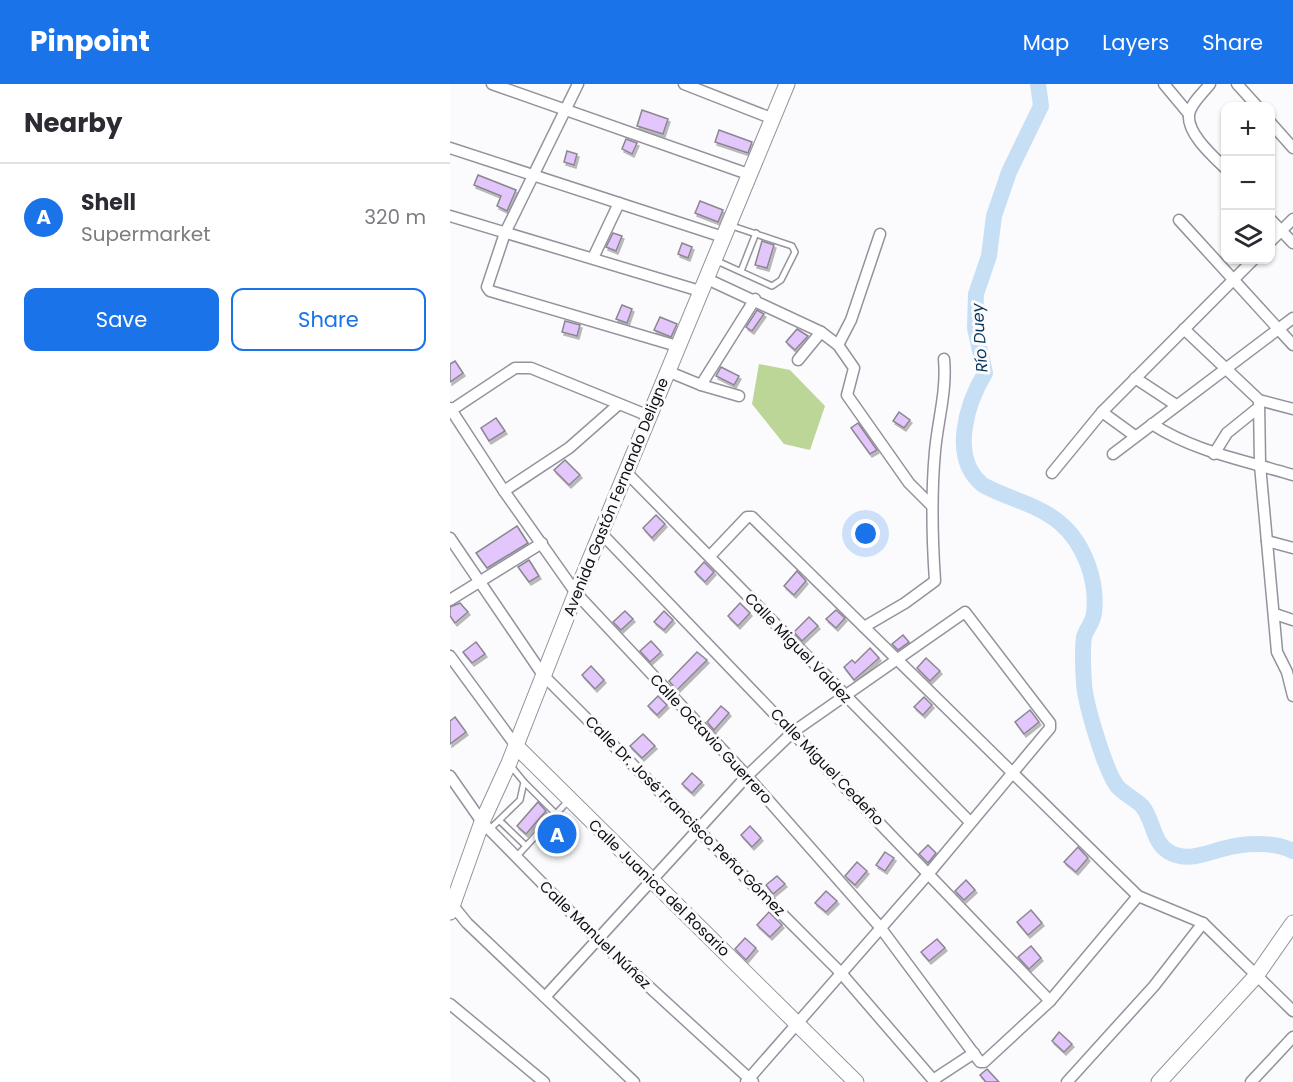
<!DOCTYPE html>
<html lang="en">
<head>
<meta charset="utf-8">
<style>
  :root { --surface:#fff; --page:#f7f7f7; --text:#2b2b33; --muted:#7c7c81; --line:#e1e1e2; --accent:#1a73e8 }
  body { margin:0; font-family:Poppins,sans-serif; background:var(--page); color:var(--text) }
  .controls { position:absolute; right:18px; top:18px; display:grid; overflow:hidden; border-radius:12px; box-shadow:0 2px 4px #0004 }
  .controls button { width:54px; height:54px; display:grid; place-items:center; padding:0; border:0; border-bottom:2px solid var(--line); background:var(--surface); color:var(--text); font:30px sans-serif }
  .you { position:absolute; left:416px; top:450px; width:21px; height:21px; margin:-15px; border:4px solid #fff; border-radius:50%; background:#1a73e8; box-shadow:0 0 0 9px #1a73e833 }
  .badge { display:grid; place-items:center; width:39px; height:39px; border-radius:50%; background:var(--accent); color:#fff; font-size:20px; font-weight:700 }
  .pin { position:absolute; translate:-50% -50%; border:3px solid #fff; box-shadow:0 2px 6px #0006 }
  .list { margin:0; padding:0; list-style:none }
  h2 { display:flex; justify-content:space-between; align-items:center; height:78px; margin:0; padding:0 24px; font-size:26px }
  h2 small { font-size:20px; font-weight:400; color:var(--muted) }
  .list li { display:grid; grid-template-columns:39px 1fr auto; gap:18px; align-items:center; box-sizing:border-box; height:108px; padding:0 24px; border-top:2px solid var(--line) }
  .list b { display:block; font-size:22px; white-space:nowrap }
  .list p { margin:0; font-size:20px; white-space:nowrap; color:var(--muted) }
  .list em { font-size:20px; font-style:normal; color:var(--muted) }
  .actions { display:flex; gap:12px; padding:18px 24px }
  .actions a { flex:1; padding:14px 0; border:2px solid var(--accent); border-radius:12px; text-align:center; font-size:21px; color:var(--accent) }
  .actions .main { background:var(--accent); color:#fff }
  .icon { flex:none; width:33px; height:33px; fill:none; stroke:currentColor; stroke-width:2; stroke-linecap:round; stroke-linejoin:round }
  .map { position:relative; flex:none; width:843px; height:998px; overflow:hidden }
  header { display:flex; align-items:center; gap:36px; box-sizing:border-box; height:84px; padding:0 30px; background:var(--accent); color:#fff }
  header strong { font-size:28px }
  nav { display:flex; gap:33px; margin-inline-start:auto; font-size:21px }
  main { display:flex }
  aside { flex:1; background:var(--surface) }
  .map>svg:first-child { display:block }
</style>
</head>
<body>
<header>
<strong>Pinpoint</strong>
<nav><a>Map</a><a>Layers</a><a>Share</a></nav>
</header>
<main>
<aside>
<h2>Nearby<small></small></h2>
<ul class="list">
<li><span class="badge">A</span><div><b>Shell</b><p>Supermarket</p></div><em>320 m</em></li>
</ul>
<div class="actions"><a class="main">Save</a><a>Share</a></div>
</aside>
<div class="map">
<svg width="843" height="998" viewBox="0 0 843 998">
  <defs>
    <filter id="shadow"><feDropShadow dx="2" dy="3" stdDeviation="0" flood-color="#0004"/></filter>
  </defs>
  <rect width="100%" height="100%" fill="#fbfbfe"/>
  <path fill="#bbd696" d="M309,280L340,286L375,322L360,366L334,360L302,320Z"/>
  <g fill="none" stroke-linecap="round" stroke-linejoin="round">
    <path stroke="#c7dff5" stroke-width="16" d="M588,0L591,22L559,88L544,132L539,172L526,210L525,244L535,289C517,319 499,374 533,401C558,415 588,420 610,439C634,459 648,497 644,529C643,539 636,545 634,553C632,568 633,584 634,599C635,619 655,686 667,702C674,710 685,715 692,722C704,736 702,758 719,768C737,778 754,770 772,765C793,759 823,757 843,767"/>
  </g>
  <g fill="#e3c6fb" stroke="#8b868f" stroke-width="1.5" filter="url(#shadow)">
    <path d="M192,26L218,35L213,50L187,42Z"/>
    <path d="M269,46L302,58L298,69L265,58Z"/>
    <path d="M176,55L187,59L182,70L172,65Z"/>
    <path d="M117,67L127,70L124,81L114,78Z"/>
    <path d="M28,91L66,106L57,127L47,122L51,112L24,101Z"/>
    <path d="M250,117L273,126L268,138L245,129Z"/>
    <path d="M163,149L172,152L166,167L156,163Z"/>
    <path d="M312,157L324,161L317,184L305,181Z"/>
    <path d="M232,159L242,163L238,174L228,170Z"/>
    <path d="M172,221L182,225L177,239L166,235Z"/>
    <path d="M307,226L314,230L302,247L296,243Z"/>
    <path d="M210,233L227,240L221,253L204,246Z"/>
    <path d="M115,237L130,241L127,252L112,248Z"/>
    <path d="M347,245L358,252L345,266L336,258Z"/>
    <path d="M5,277L13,289L0,298V280Z"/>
    <path d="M271,283L289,292L284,301L266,292Z"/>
    <path d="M449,328L460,336L454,344L443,337Z"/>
    <path d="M46,334L55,347L39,357L31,344Z"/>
    <path d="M408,339L427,366L420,370L401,344Z"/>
    <path d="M115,376L130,391L119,401L104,386Z"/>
    <path d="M206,431L215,440L202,454L193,444Z"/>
    <path d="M67,442L78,459L37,484L26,469Z"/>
    <path d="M79,476L89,492L79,498L68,483Z"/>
    <path d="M254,478L264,488L255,498L245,488Z"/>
    <path d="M347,487L356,497L344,511L334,502Z"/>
    <path d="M10,519L18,528L5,539L0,532V523Z"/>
    <path d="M290,519L300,529L288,542L278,532Z"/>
    <path d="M386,526L395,534L386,544L376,535Z"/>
    <path d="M175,527L183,535L171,546L163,538Z"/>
    <path d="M214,527L223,536L214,546L204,538Z"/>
    <path d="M359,533L368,542L352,557L344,548Z"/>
    <path d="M453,551L459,558L448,566L442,560Z"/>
    <path d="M201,557L211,568L200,578L190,567Z"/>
    <path d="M26,558L35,570L22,579L13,568Z"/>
    <path d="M420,564L429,574L404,596L394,583L402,576L405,579Z"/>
    <path d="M247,568L257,576L227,606L219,597Z"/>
    <path d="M476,574L490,587L480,597L467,584Z"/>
    <path d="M141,582L154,596L145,605L132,591Z"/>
    <path d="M208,612L217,621L207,631L198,622Z"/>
    <path d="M474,613L482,621L473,631L464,623Z"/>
    <path d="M271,622L279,629L264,646L257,638Z"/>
    <path d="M580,626L589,638L574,650L565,638Z"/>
    <path d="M5,633L16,648L0,660V637Z"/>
    <path d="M193,650L205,662L192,674L180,662Z"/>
    <path d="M242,689L252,698L242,709L232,700Z"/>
    <path d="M88,718L96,727L76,750L67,742Z"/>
    <path d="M112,734L122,743L103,766L92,757Z"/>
    <path d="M300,742L311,754L302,763L291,751Z"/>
    <path d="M478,761L486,769L478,779L469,770Z"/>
    <path d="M628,763L638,774L626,788L614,778Z"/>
    <path d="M435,768L444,774L435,787L426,781Z"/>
    <path d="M407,778L417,787L405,801L395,792Z"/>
    <path d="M327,792L335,800L323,810L316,801Z"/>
    <path d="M516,796L525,806L514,816L505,807Z"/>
    <path d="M376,807L387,817L376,828L365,819Z"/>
    <path d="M581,826L592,839L578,851L567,838Z"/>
    <path d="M319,828L332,841L320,853L307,841Z"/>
    <path d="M295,854L306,864L296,876L285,865Z"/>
    <path d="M487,855L495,864L479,877L471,868Z"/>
    <path d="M581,862L591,874L579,885L568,873Z"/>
    <path d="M609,948L622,960L614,968L602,957Z"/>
    <path d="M537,985L549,998H536L530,991Z"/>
  </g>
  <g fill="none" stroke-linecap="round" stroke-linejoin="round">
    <g stroke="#94939d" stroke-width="8">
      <g id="lane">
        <path d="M267,177L322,202L331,196L345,168L342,162L279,141"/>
        <path d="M291,187L306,149"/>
        <path d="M74,698L106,730"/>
        <path d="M50,737L76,762"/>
        <path d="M39,746L70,716L74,698L61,682"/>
        <path d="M66,773L118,717"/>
      </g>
    </g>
    <g stroke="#94939d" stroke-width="13">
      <g id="street">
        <path d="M42,0L298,90"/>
        <path d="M128,0L55,149L37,203L40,207L227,262"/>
        <path d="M234,0L321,34"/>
        <path d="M714,0L739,30"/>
        <path d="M760,0C753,9 740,20 739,31C737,50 764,73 776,85"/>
        <path d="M787,0L807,22"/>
        <path d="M820,38L843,64"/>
        <path d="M0,64L273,153"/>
        <path d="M0,132L250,207"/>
        <path d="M820,135L843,159"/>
        <path d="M729,136L843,261"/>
        <path d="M820,158L843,135"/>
        <path d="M143,174L169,119"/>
        <path d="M255,194L371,248L388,261L404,284L397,311L459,399L481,421"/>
        <path d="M734,245L809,316L843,325"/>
        <path d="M388,261L401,236L430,150"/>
        <path d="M348,276L371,248"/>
        <path d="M217,287L251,301L289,312"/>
        <path d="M685,294L726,321"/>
        <path d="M251,301L305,215"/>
        <path d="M809,316L810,381L827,568L837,588L843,612"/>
        <path d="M0,324L54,407L126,509L297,692L430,843L530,978H534L600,917L688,812"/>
        <path d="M0,327L65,284H81L199,332"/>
        <path d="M652,328L685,352"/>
        <path d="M702,340C745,368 794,376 843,391"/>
        <path d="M663,370L843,234"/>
        <path d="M764,370L777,349L808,324"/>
        <path d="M177,389L520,738"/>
        <path d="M602,389L652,328L803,176"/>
        <path d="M54,407L119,364L169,320"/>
        <path d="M152,450L600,917"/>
        <path d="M0,454L93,591L391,889L485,998"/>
        <path d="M817,457L843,464"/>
        <path d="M260,472L297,433H302L688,812L753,839L843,927"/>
        <path d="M0,516L92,459"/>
        <path d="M825,530L843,536"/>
        <path d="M414,543L455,519L485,497C482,453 481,411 485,367C488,335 497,307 494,275"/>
        <path d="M0,572L66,662"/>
        <path d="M0,692L32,738L148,856L303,998"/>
        <path d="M0,818L17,839L184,998"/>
        <path d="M95,913L297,692L343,648L515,528L600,639V644L479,789L296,998"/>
        <path d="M0,920L94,998"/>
        <path d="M483,996L524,969"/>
        <path d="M617,998L704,902L753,839"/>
        <path d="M801,998L843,953"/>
      </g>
    </g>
    <g stroke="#94939d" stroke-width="17">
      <g id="secondary">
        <path d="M66,662L406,998"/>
        <path d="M0,828L32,738L59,679L126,509L337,0"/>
        <path d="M709,998L806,892L843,839"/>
      </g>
    </g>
    <use href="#lane" stroke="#fff" stroke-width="5"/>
    <use href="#street" stroke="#fff" stroke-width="10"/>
    <use href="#secondary" stroke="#fff" stroke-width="15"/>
  </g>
  <g text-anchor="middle" stroke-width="6" stroke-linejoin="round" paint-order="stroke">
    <g font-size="15" fill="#0f0f12" stroke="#fbfbfe">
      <text transform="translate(166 413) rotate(-68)" y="5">Avenida Gastón Fernando Deligne</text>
      <text transform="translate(348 564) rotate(46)" y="5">Calle Miguel Valdez</text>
      <text transform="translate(261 655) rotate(47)" y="5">Calle Octavio Guerrero</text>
      <text transform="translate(377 683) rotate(46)" y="5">Calle Miguel Cedeño</text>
      <text transform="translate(235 732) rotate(45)" y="5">Calle Dr. José Francisco Peña Gómez</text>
      <text transform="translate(209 804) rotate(44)" y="5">Calle Juanica del Rosario</text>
      <text transform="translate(145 851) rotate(44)" y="5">Calle Manuel Núñez</text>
    </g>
    <g font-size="16" font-style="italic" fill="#023354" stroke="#fbfbfe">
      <text transform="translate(529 254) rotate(-94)" y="6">Río Duey</text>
    </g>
  </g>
</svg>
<div class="controls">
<button>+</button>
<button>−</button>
<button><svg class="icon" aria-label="layers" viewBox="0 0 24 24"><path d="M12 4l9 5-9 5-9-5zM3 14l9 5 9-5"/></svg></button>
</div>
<div class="you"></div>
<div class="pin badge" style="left:107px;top:750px">A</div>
</div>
</main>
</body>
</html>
